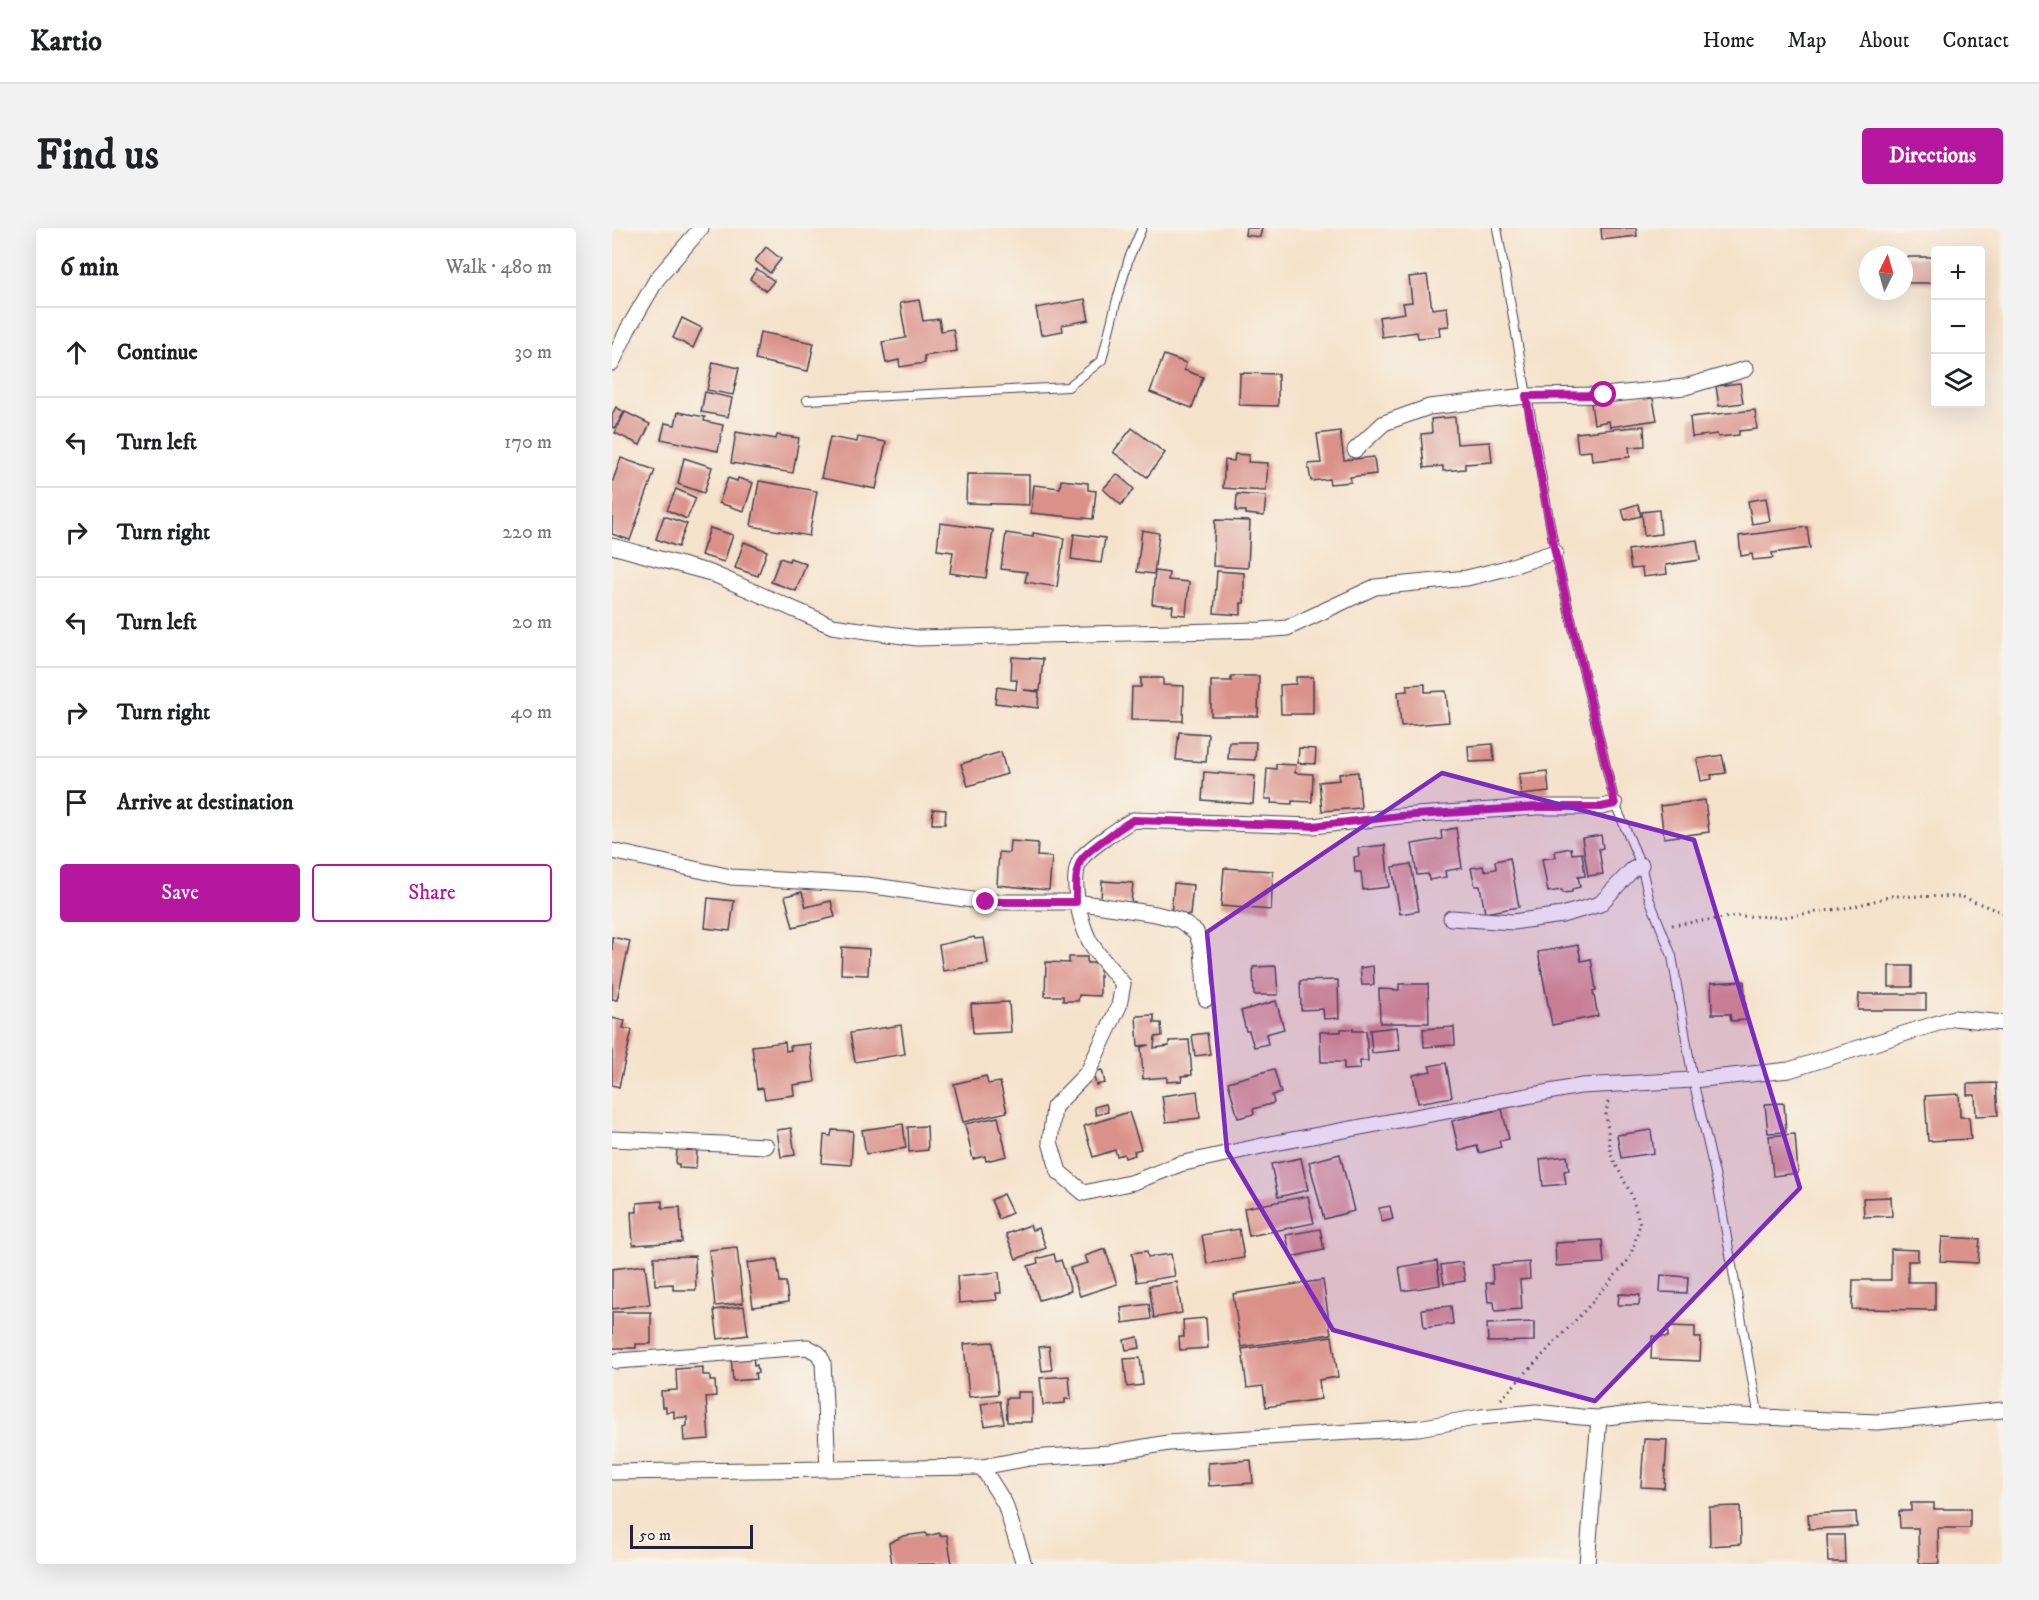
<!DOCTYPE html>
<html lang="en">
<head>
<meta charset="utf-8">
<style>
  :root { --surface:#fff; --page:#f2f2f2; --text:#202124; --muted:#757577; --line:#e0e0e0; --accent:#b5179e }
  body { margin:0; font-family:"IM FELL DW Pica",serif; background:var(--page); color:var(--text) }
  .controls { position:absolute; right:18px; top:18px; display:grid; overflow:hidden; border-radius:6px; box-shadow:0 6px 24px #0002 }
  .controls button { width:54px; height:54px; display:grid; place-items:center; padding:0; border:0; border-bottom:2px solid var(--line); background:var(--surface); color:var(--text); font:30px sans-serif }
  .compass { position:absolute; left:1247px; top:18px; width:54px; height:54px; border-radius:50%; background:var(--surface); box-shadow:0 6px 24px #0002; rotate:5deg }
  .scale { position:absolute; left:18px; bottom:15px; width:123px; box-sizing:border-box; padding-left:6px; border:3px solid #22223b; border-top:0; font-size:16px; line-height:21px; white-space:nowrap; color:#22223b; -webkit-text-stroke:4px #f7f3e8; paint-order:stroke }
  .stop { position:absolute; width:18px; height:18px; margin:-14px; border:4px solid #b5179e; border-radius:50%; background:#fff }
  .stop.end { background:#b5179e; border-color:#fff; box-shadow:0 2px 6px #0008 }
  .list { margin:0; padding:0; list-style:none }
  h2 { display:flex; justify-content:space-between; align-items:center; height:78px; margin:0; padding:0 24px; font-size:26px }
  h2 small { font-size:20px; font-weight:400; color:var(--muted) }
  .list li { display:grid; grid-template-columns:39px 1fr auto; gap:18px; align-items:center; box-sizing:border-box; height:90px; padding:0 24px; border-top:2px solid var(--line) }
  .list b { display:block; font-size:22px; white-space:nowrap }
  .list em { font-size:20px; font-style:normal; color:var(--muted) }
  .actions { display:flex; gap:12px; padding:18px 24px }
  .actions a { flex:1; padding:14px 0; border:2px solid var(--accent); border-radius:6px; text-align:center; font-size:21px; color:var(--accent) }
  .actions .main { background:var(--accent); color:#fff }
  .icon { flex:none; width:33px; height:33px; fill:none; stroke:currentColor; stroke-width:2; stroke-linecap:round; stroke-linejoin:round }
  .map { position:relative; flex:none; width:1391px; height:1336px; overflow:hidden; border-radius:6px }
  header { display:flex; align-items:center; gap:36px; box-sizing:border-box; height:84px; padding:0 30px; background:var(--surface); border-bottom:2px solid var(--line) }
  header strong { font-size:28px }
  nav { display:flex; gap:33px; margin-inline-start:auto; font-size:21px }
  .intro { display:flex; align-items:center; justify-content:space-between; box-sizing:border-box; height:144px; padding:0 36px }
  h1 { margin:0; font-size:42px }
  .button { padding:15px 27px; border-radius:6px; background:var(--accent); color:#fff; font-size:21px; font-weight:700 }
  main { display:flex; gap:36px; padding:0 36px }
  aside { flex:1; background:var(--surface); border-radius:6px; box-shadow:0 6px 24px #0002 }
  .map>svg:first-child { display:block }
</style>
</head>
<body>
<header>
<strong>Kartio</strong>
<nav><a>Home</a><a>Map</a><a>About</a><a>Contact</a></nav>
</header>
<div class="intro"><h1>Find us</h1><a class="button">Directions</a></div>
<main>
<aside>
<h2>6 min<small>Walk · 480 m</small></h2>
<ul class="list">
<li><svg class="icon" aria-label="ahead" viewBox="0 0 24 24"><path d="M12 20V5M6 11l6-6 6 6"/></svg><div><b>Continue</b></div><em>30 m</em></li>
<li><svg class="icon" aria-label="left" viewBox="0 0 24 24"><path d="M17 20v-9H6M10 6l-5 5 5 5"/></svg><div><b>Turn left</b></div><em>170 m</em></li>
<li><svg class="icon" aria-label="right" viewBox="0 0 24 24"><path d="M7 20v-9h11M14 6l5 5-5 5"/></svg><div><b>Turn right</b></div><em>220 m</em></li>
<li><svg class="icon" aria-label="left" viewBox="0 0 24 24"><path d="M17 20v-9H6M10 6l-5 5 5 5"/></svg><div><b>Turn left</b></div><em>20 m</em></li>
<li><svg class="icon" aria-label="right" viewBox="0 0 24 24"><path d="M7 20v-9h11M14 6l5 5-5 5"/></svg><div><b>Turn right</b></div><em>40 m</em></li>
<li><svg class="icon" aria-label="arrive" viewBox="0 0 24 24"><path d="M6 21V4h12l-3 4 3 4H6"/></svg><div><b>Arrive at destination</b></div></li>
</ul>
<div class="actions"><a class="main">Save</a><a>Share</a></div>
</aside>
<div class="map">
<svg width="1391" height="1336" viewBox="0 0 1391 1336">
  <rect width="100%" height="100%" fill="#f7f3e8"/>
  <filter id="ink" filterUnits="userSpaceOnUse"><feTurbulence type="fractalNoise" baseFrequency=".0167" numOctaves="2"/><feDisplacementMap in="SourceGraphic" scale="12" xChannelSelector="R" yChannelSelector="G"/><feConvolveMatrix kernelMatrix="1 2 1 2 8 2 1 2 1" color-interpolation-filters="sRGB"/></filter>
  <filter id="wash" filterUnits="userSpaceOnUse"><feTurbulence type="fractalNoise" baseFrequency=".008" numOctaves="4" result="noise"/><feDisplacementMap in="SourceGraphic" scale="24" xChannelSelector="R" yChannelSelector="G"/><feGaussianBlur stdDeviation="1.35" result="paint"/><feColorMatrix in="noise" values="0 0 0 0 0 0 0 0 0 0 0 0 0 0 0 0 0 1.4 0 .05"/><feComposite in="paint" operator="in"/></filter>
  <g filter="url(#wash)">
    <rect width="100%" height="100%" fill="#f5e2cb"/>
    <g id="blocks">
      <g fill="#da9189">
        <path d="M634,0H650L648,9L633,7Z"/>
        <path d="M989,0H1024L1025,8L990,12Z"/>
        <path d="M154,19L169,31L158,45L143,33Z"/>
        <rect x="1292" y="29" width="32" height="26"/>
        <path d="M145,41L162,53L154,63L138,51Z"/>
        <path d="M815,47L820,81L835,79L837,98L827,99L828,108L806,110L805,104L770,109L767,89L793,85L791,75L800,74L797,49Z"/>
        <path d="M473,71L477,92L450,97L451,103L429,107L424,80Z"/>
        <path d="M307,72L311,93L327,91L329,103L341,101L345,123L312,128L313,135L288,139L287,132L274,135L270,114L294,110L288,75Z"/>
        <path d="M70,90L90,100L81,120L61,110Z"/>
        <path d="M148,104L202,115L196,143L143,132Z"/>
        <path d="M552,127L574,135L572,142L591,149L580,180L538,164Z"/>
        <path d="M101,134L127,140L121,167L95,162Z"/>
        <path d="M628,145L666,146V178L627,177Z"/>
        <path d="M1128,155L1131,175L1107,178L1104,158Z"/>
        <path d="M93,164L120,170L116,189L89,184Z"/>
        <path d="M1040,166L1045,192L998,199L997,193L982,196L979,175Z"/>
        <path d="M4,179L12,184L3,200L0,199V187Z"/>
        <path d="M1143,182L1145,201L1127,203V207L1106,209L1105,206L1080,209L1078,189Z"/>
        <path d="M13,184L38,196L28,217L3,205Z"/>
        <path d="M66,184L93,189L92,193L111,197L106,223L49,211L53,195L63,197Z"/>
        <path d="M843,189L845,216L878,214L880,234L853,236V241L831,243V238L812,240L809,206L820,205L819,191Z"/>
        <path d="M1032,198L1033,218L1017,219L1018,229L980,233L979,223L966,224L964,205Z"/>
        <path d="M520,200L553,225L535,249L501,224Z"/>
        <path d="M728,203L732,232L762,229L764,246L738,249L739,254L718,256L717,251L699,253L696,236L709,235L705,206Z"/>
        <path d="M124,204L164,211L165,207L187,210L181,245L119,235Z"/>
        <path d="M218,209L245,214L246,209L274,214L264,261L209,250Z"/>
        <path d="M623,226L637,227L636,234L656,235L654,263L611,260L613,232L622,233Z"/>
        <path d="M9,230L43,242L18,312L0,306V255Z"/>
        <path d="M72,230L100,239L92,265L66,256Z"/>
        <path d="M355,246L417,247V277L354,275Z"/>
        <path d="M505,246L522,261L509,277L491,261Z"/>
        <path d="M116,250L125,253L126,250L141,255L132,283L107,275Z"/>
        <path d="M449,252L476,255V262L484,263L481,291L419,285L422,257L448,260Z"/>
        <path d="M147,253L205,263L197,308L139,298Z"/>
        <path d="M64,261L84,270L75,291L55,282Z"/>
        <path d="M625,266L654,268L652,288L634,286V283H624Z"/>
        <path d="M1154,270L1158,293L1140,296L1136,273Z"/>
        <path d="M1026,276L1029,288L1013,292L1010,281Z"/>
        <path d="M1047,282L1049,306L1032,308L1030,284Z"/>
        <path d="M52,288L75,296L66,319L44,311Z"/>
        <path d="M603,292L638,293L636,340L601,338Z"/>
        <path d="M328,295L381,302L374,350L338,345L341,324L325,322Z"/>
        <path d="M1195,299L1198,320L1160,325L1161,330L1141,332L1140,326L1129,328L1127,308Z"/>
        <path d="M98,300L121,307L112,334L89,327Z"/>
        <path d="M530,302L547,305L542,346L525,344Z"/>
        <path d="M394,305L421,309V305L452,310L445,359L413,354L415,344L389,341Z"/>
        <path d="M462,306L493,310L489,335L459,331Z"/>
        <path d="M1085,312L1088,332L1054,337L1055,346L1031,349L1030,340L1019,341L1016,322Z"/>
        <path d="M132,314L155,323L146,348L123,340Z"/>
        <path d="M168,330L177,333L178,330L194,336L184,363L159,354Z"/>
        <path d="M543,343L557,345L556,352L577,354L574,387L560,386L561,378L540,376Z"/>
        <path d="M605,343L632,345V375H629V387L602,385Z"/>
        <path d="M400,429L431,431L428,463L412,462L427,464L426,480L383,475L385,459L404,462L405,452H399Z"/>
        <path d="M619,448H647L646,488H599V453H619Z"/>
        <path d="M684,449H701V486H669L668,457L684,456Z"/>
        <path d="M529,450H551V457L572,458L571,493L519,492L520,459H529Z"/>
        <path d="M813,456V464L834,463L837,494L789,498L786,464L795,463V457Z"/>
        <path d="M567,504L596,506L594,534L564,532Z"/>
        <path d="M617,514H644L643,532L616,531Z"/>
        <path d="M881,516L882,533L857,534L856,518Z"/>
        <path d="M687,520L704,521L703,536L686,535Z"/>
        <path d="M389,524L395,546L356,558L349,536Z"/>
        <path d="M1110,527L1114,545L1099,547L1100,551L1089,553L1085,531Z"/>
        <path d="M664,536L684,537L683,545L701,546L700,574L680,573V576L659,575L660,571H653L655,540L664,541Z"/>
        <path d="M935,543L937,564L909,567L907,546Z"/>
        <path d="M592,544L643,548L641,576L590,572Z"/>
        <path d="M746,544L749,580L710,583L707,554L728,552L727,546Z"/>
        <path d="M1093,572L1097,604L1052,610L1048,578Z"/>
        <path d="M321,581L334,582L333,596H320Z"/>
        <path d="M844,600L850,640L833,643L834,649L817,652L816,646L805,647L800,616L830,611L829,603Z"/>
        <path d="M989,607L991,620L987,621L991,646L976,648L970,610Z"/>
        <path d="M398,613L426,615L425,628L440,629L437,662L385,657L387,624L397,625Z"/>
        <path d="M773,617L777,659L751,662L749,644H743L742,629L747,628L746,620Z"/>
        <path d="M959,620L960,626L970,625L973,648L966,649L968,659L960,661V664L951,665L950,662L936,664L930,631L944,629L943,623Z"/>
        <path d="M898,630L907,679L873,685L868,658H863L859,640L871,638L872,643L884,641L883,633Z"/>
        <path d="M799,636L807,683L788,686L780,639Z"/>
        <path d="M612,640L661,643L659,682L609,678Z"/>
        <path d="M490,653L521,655L519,675L489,672Z"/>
        <path d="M562,655L581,657L578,687L559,686Z"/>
        <path d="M190,664L194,679L219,673L223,689L181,699L173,668Z"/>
        <path d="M96,670L122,673L118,703L93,700Z"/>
        <path d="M0,709L18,713L5,772L0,771Z"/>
        <path d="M362,709L363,711L372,710L376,736L331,743L327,717Z"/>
        <path d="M966,717L969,733L979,731L984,762L981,763L986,788L940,797L926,724Z"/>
        <path d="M230,719L257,721L256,747L229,746Z"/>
        <path d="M457,729H475V735H488V768L467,767L466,773H451V768H433L434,734L457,735Z"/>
        <path d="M664,738L666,767H642L641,739Z"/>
        <path d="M761,738L762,757H750L748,740Z"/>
        <rect x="1277" y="738" width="23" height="21"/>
        <path d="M726,752L727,790L712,791L711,781L689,782L688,753Z"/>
        <path d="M1132,753L1135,792L1119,793L1118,786H1100L1099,755Z"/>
        <path d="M787,756H816L817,795H768L767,761L787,762Z"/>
        <path d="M1247,766H1314V782H1246Z"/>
        <path d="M664,773L672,801L654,806L656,816L642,819L637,803H634L629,783Z"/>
        <path d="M397,774L399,804L361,806L359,776Z"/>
        <path d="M542,787V795H549L550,808L543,809L542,820L557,818V813L577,812L580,847L569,848L570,853L555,854V849L531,851L529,819L537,817L526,818L524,788Z"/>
        <path d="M0,790L13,793L11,800L20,802L7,859L0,857Z"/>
        <path d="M289,797L293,826L243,834L238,805Z"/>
        <path d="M785,799L788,822L760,825L758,802Z"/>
        <path d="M842,799L843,817L812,819L811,801Z"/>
        <path d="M729,801H741V803H754L756,833H748V841L732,842V834H709L708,804H729Z"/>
        <path d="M595,805L598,826L583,828L580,807Z"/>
        <path d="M173,814L174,823L179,822L178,818L198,816L203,854L181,857L182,867L153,871L151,860L145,861L140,818Z"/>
        <path d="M834,835L840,869L806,875L801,847L819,843L817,838Z"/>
        <path d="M662,841L669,865L660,867L662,875L641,881L642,886L626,890L616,854Z"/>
        <path d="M490,842L493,855L484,857L481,844Z"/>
        <path d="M374,848L376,856L388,854L395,884L351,894L342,856Z"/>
        <path d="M1384,855L1386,887L1364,888L1363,867H1355V856Z"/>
        <path d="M585,863L588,890L554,894L550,868Z"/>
        <path d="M1347,866L1348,889H1357L1359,911L1316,913L1313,868Z"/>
        <path d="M1172,875L1174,904L1156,905L1153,876Z"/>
        <path d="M494,876L496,884L484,887L482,879Z"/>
        <path d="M890,881L897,911L887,913L889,919L867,925L865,918L847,923L840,893Z"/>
        <path d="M517,884L529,921L522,923L523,927L513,930L512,926L505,928L503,922L481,929L472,898Z"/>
        <path d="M386,889L395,928L374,933L373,928L361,931L353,896Z"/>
        <path d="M291,896L294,920L254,926L250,902Z"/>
        <path d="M315,898L316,922L297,924L296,899Z"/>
        <path d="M179,900L183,927L169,929L165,902Z"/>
        <path d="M220,902L241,903L239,937L210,935L212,907L219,908Z"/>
        <path d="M1039,902L1042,925L1009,930L1005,907Z"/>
        <path d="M1183,906L1186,945L1161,948L1157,908Z"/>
        <path d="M65,920L85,921L84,941L67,940V936H64Z"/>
        <path d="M728,926L742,983L712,991L697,934Z"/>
        <path d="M955,928L957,942L952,943L954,956L931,958L928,931Z"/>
        <path d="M689,930L696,962L666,969L659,936Z"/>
        <path d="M391,966L400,985L387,991L379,972Z"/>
        <path d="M696,968L702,995L637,1008L632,980Z"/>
        <path d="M1279,969L1280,988L1252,989L1251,970Z"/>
        <path d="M50,973V980L68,979L70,1014L21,1017L19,984H25V975Z"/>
        <path d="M778,978L781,991L770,994L767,980Z"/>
        <path d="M418,997L420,1002L427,1000L434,1020L404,1031L394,1006Z"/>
        <path d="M627,1001L632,1030L595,1036L590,1007Z"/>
        <path d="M708,1001L712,1022L679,1029L674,1007Z"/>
        <path d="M1330,1009L1368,1011L1366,1035L1328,1033Z"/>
        <path d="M990,1012L992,1035L944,1038L943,1015Z"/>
        <path d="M125,1019L131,1075L103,1078L97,1022Z"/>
        <path d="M493,1021L505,1056L468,1068L458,1040L476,1035L473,1028Z"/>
        <path d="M1279,1021L1306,1022V1033H1296V1054H1323V1082L1240,1081L1241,1052H1279Z"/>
        <path d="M535,1023L536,1029L559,1026L563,1048L525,1054L520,1025Z"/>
        <path d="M442,1026L444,1034L449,1032L459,1063L427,1072L416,1038L426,1035L425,1031Z"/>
        <path d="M83,1028L84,1062H61V1056L43,1057L42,1029Z"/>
        <path d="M165,1031L168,1054H174L176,1074L141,1079L135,1035Z"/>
        <path d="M825,1033L828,1057L791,1063L787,1039Z"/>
        <path d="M850,1034L853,1053L832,1056L829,1037Z"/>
        <path d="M917,1034L918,1051L908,1052L910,1081L883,1083L882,1074H876L874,1055H881L880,1037Z"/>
        <path d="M33,1037L38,1076L0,1081V1041Z"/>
        <path d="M387,1044L389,1065H384L385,1072L347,1075L345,1048Z"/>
        <path d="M1049,1047L1076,1049L1075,1065L1048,1064Z"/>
        <path d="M711,1052L719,1106L629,1119L621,1066Z"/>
        <path d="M565,1054L570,1085L542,1090L537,1058Z"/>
        <path d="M1007,1066L1028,1067L1027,1077H1006Z"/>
        <path d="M537,1076L539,1091L511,1095L509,1080Z"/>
        <path d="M132,1078L136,1107L106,1111L102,1082Z"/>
        <path d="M839,1078L841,1096L812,1100L810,1081Z"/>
        <path d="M0,1084H39V1116H24V1120H0Z"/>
        <path d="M594,1090L596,1120L568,1122L567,1109H572L571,1092Z"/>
        <path d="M922,1094V1113L876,1114L875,1096Z"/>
        <path d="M1056,1098L1083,1099V1110H1089L1088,1133L1039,1131L1040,1108L1056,1109Z"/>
        <path d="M720,1108L726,1149L707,1152L709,1171L654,1179L651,1158L635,1160L630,1121Z"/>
        <path d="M526,1109L528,1120L514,1122L512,1112Z"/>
        <path d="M381,1114L386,1166L357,1169L352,1116Z"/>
        <path d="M437,1118L440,1142L430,1143L427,1119Z"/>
        <path d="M141,1127L142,1138L145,1137L146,1145H143L144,1151L121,1153L119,1129Z"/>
        <path d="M528,1130L531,1157L515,1159L512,1131Z"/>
        <path d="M91,1139V1147H98V1153H103L104,1168L94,1169L97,1211L72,1213L71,1199L75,1198V1189L62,1190V1183L54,1184V1179H50L49,1163L65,1162L64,1141Z"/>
        <path d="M457,1148L459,1171H453V1175L431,1177L428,1150Z"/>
        <path d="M405,1164H420V1194H395L394,1170H405Z"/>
        <path d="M388,1173L392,1195L373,1198L369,1176Z"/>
        <path d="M1032,1211L1055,1212L1052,1260L1029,1259Z"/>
        <path d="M639,1232L641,1255L597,1258L596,1235Z"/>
        <path d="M1299,1275H1322V1281H1358V1300H1326L1327,1336H1307L1306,1300H1288L1287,1283H1299Z"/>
        <path d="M1128,1278L1129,1316L1098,1318L1097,1279Z"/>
        <path d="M1244,1284L1245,1299L1197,1301L1196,1286Z"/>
        <path d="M314,1305L315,1308L328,1305V1308L335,1307L340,1336H280L277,1315L291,1308Z"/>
        <path d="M1215,1307H1232L1233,1334H1216Z"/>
      </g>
    </g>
  </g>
  <g filter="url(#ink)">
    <use href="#blocks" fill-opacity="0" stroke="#423f51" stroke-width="1.5"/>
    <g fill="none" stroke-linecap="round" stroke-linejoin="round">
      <g stroke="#423f51" stroke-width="10">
        <g id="service">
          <path d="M885,0L943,324L1003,576L1029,637L1037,670L1060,728L1081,852L1106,959L1147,1190"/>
          <path d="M195,172L456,159L490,132L504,75L517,30L530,0"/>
        </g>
      </g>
      <g stroke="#423f51" stroke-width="17">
        <g id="minor">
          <path d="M0,135L16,101L45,51L89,0"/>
          <path d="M743,222L772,195L817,179L914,168L992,167L1073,159L1134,141"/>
          <path d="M0,318L99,345L220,398L305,410L650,402L675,400L763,359L855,350L891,341L943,324"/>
          <path d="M1003,576L989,579H926L788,588L701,598L521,592C509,599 477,620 469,631C457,649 468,694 477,712C485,727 500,742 511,756L507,778L476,844L442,879L438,914L447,944L472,965L522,954L568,936L663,915L830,884L969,858L1081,852L1177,842L1342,790L1391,795"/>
          <path d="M0,623L119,649L255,657L374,674H464L544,686L567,692L584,704L590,722L594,771"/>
          <path d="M839,690L901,694L950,687L988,676L1020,642L1029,637"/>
          <path d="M0,911L154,918"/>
          <path d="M5,1133L195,1119L206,1125L211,1134L216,1240"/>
          <path d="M370,1239L393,1276L412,1336"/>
          <path d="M0,1244L370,1239L418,1230L498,1225L556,1215L806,1200L869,1189L924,1184L969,1189L987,1190L1035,1184L1265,1194L1391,1182"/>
          <path d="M975,1336L987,1190"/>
        </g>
      </g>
      <g stroke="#423f51" stroke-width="3" stroke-dasharray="1.5 4.5" stroke-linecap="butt">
        <path d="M1060,697L1127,688L1171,689L1240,679L1280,668L1351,669L1391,685"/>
        <path d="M889,1171L976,1079L1018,1030L1028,996L1019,966L999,927L994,887L996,873"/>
      </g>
      <use href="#service" stroke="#fff" stroke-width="8"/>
      <use href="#minor" stroke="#fff" stroke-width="15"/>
    </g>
  </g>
  <g fill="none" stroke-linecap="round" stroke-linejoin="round" filter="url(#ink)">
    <path stroke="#b5179e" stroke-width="8" d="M374,674H464C464,663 463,642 469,632C474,623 511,598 521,592L701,598L788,588L926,579H989L1003,576L943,324L914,168L992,167"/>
  </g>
  <path fill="#7b2cbf" fill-opacity="0.2" stroke="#7b2cbf" stroke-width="4.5" stroke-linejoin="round" d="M830,545L1082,612L1188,960L983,1173L721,1102L615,923L595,704Z"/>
</svg>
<div class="controls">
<button>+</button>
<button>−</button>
<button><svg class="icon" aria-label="layers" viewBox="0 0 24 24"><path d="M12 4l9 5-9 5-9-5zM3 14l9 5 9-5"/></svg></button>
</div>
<svg class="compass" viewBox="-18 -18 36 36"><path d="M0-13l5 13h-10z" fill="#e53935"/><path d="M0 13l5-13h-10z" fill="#757577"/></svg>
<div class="scale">50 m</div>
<div class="stop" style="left:992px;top:167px"></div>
<div class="stop end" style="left:374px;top:674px"></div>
</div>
</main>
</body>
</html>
